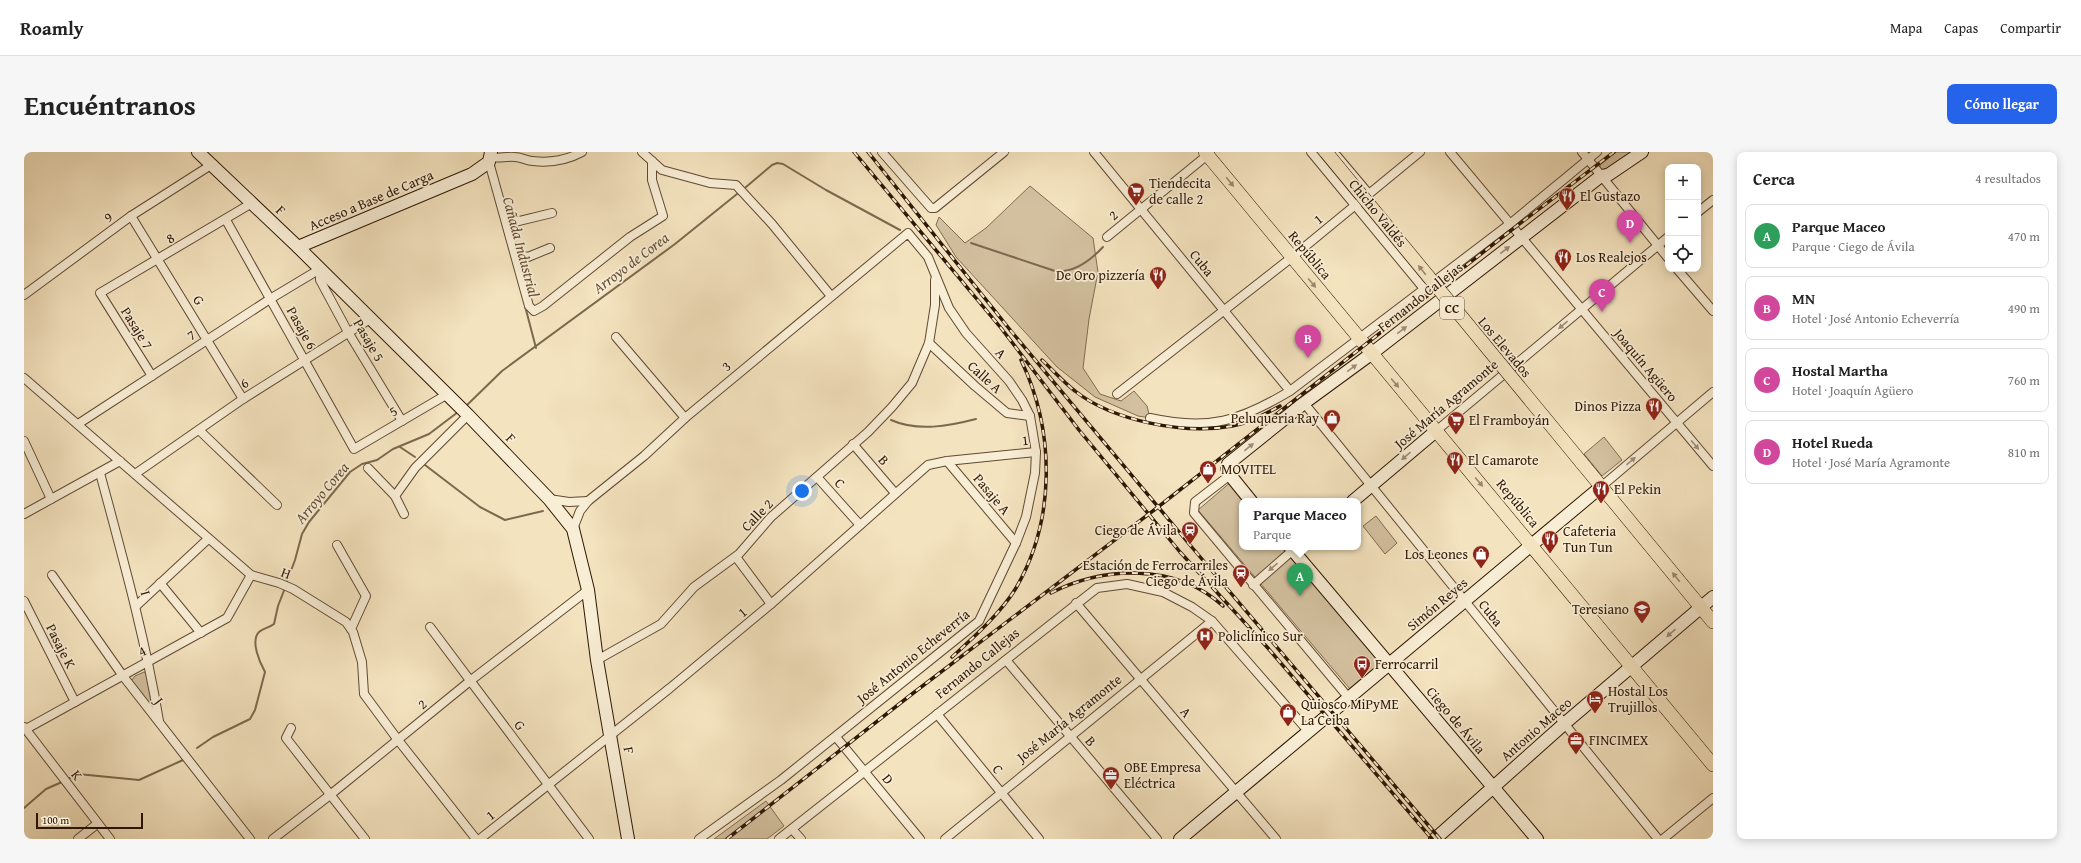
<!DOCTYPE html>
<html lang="es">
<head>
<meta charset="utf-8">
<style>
  :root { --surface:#fff; --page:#f6f6f6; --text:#222; --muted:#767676; --line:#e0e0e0; --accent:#2563eb }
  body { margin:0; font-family:"Gentium Book Plus",serif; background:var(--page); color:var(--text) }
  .controls { position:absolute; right:12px; top:12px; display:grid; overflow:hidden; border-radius:8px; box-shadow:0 2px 10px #0003 }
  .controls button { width:36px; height:36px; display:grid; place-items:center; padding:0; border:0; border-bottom:1px solid var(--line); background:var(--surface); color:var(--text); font:20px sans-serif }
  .scale { position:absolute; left:12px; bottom:10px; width:107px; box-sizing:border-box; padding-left:4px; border:2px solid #2f1703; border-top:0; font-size:11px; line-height:14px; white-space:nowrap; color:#2f1703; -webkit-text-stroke:3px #f8edd5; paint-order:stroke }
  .you { position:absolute; left:778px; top:339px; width:14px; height:14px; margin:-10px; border:3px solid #fff; border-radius:50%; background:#1a73e8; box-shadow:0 0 0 6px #1a73e833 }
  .badge { display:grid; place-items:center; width:26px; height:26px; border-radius:50%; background:var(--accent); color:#fff; font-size:13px; font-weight:700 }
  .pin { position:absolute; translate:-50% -33px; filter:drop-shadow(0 1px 2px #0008) }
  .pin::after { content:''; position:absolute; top:21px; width:14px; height:12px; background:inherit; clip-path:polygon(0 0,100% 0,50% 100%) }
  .popup { position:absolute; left:1215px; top:346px; width:122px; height:52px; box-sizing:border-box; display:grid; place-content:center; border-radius:8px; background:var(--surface); filter:drop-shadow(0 1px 3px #0005); font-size:13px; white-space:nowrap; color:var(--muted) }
  .popup b { font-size:15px; color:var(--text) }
  .popup::after { content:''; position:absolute; left:50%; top:100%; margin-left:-8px; border:8px solid transparent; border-top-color:var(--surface) }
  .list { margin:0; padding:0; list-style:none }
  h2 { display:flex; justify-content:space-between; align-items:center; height:52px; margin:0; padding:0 16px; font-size:17px }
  h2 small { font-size:13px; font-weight:400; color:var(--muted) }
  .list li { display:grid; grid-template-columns:26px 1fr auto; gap:12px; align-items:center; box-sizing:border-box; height:64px; margin:0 8px 8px; padding:0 8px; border:1px solid var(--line); border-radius:8px }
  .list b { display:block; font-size:15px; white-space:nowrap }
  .list p { margin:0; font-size:13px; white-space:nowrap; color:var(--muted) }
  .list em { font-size:13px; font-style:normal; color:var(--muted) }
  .icon { flex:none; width:22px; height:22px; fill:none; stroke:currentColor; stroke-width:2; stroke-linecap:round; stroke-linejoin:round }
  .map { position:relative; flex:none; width:1689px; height:687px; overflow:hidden; border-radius:8px }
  header { display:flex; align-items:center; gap:24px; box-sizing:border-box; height:56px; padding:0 20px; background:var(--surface); border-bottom:1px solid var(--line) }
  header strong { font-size:19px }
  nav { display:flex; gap:22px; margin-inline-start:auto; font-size:14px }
  .intro { display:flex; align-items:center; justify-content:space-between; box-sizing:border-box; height:96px; padding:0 24px }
  h1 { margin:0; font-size:28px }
  .button { padding:10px 18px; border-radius:8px; background:var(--accent); color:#fff; font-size:14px; font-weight:700 }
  main { display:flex; gap:24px; padding:0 24px }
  aside { flex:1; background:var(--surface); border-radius:8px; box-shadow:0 2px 10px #0003 }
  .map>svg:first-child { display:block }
</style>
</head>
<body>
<header>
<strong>Roamly</strong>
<nav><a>Mapa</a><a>Capas</a><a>Compartir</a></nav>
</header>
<div class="intro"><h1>Encuéntranos</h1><a class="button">Cómo llegar</a></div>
<main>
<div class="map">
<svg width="1689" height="687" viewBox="0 0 1689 687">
  <rect width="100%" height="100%" fill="#f4e3bf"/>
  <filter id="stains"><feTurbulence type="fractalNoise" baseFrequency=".005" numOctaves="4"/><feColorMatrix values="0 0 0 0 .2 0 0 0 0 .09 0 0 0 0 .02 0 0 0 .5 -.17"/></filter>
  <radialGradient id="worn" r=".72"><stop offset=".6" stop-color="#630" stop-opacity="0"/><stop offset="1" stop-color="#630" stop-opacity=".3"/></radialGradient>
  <g fill="#d3c09f" stroke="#816c51">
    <path d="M1592,0H1610L1580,20L1576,17V13Z"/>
    <path d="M1006,34L1069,86L1074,120L1065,167L1059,216L1076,242L1097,249L1110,239L1123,254L1126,266L1114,264L1071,245L1033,215L932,105L912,73L915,65L941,91L962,76Z"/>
    <path d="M1580,285L1598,308L1578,324L1560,302Z"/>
    <path d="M1208,329L1224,349H1218V395H1263L1359,509L1326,537L1174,358Z"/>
    <path d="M1352,364L1373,391L1361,402L1339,374Z"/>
    <path d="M120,520L123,521L129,555L107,529L111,524Z"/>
    <path d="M742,649L760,674L743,687H690Z"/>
  </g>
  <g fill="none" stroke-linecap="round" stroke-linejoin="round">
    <g stroke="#7d684d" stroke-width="2">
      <path d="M722,35L748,13L753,11L759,12L802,38L876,78"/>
      <path d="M947,91L1031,119C1050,121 1066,109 1079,95"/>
      <path d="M501,154L512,196"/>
      <path d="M441,255L478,219L651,92L713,42"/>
      <path d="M867,268C894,280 925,274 952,267"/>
      <path d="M376,295L391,305"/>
      <path d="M401,313L456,355L481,368L519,359"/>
      <path d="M262,432L271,408L278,382L285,370L326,320L338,312L353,308L369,297L405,282L434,260"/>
      <path d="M173,596L189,585L226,567L231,558L241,520C236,511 226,489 235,480C239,476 245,476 250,472L254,454L261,436"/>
      <path d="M42,628L54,622L115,628L159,608"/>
      <path d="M0,656L22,637L38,630"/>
    </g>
    <g stroke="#604a32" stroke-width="10">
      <g id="street">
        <path d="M618,0L638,18L686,31L712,33L748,72L807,144"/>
        <path d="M858,0L907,56H911L980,0"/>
        <path d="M1070,0L1266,239"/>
        <path d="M1287,0L1401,138"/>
        <path d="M1426,0L1689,314"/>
        <path d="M1558,0L1644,106"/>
        <path d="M1313,4L1345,42"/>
        <path d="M466,5C475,7 482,4 491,5C497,5 503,9 509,9C526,11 543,8 558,0"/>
        <path d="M465,10L505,154L510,159L519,154L606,85L639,64L628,28V9"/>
        <path d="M1674,60L1689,48"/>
        <path d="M107,64L219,247"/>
        <path d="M202,68L330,297L422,243"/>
        <path d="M483,72L528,61"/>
        <path d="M1083,85L1186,1"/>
        <path d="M491,102L504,105L526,96"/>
        <path d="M296,117V128L324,180L378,269"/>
        <path d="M1653,117L1689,159"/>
        <path d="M0,143L107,64L187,13"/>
        <path d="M592,185L661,266"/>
        <path d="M905,191L951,234L983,261L1006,264"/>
        <path d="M128,224L76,141L228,51"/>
        <path d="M0,226L227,423L255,431L269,437L322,470L329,480L338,510L340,542L374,588L452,687"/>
        <path d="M1093,242L1267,106L1396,0"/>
        <path d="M1280,251L1634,687"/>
        <path d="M1126,266C1185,279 1216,269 1266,239L1487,71L1573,0"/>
        <path d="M54,272L246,147L296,117"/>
        <path d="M175,278L253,353"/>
        <path d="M1412,279L1644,85"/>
        <path d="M0,289L27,347"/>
        <path d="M829,292L871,341"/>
        <path d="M923,309L992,391"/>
        <path d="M344,316L371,344L380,362"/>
        <path d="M76,321C98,403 121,485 135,569"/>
        <path d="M111,322L219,247L346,167"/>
        <path d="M1206,323L1171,350L1170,361L1324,545"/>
        <path d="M793,325L836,373"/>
        <path d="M1578,334L1689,240"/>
        <path d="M371,344L391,316L444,263"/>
        <path d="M525,347L545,350L564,349"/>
        <path d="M0,362L96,309"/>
        <path d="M549,377L556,359L564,349L620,304L661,266L884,81L904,105L925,156L942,181L985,229L998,248L1006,264L1012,300L1011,321L1002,365L992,391L955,469L757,628L675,687"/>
        <path d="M313,393L342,444L327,477"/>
        <path d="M712,405L747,452"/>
        <path d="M28,423L99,524L226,687"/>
        <path d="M136,431L177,481"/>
        <path d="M1229,433L1269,398"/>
        <path d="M0,449L51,550"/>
        <path d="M1052,451L1252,687"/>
        <path d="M112,454L184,387"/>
        <path d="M406,475L565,687"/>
        <path d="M573,508L637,472L670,435L715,402L747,365L844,280L868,255L888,231L905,191L911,153V128"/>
        <path d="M982,508L1133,687"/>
        <path d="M913,562L1015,687"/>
        <path d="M0,575L86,687"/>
        <path d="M267,576L262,586L341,687"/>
        <path d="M2,577L203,466L227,423"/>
        <path d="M812,585L896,687"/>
        <path d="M768,677L777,687"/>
        <path d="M54,687L73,672"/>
        <path d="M249,687L306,643L446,529L564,438"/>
        <path d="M456,687L646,536L747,452L904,313L923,309L1012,300"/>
        <path d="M755,687L1073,436L1103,432L1139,440L1168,455L1188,469L1284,579"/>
        <path d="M921,687L1188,469"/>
        <path d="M1639,687L1689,646"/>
      </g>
    </g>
    <g stroke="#2f1703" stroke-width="14">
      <g id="secondary">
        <path d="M174,0L274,95L444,263L525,347L549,377L564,438L573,508L604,687"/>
        <path d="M274,95L448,22L465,10L467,0"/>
        <path d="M1227,349L1206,323L1203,316L1204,312L1280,251L1347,202L1577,24L1584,23L1618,0"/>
        <path d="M1329,349L1412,279"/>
        <path d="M1266,395L1513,687"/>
        <path d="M1156,687L1578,334"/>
        <path d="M1411,687L1540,572L1689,445"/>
      </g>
    </g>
    <g stroke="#2f1703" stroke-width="14">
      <g id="primary">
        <path d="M1181,0L1689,613"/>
        <path d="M1557,310L1689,470"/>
      </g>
    </g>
    <use href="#street" stroke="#f8edd5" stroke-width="8"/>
    <use href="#secondary" stroke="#f8edd5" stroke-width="12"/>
    <use href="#primary" stroke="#f4e3bf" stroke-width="13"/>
    <g stroke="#2f1703" stroke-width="3.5">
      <g id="rail">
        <path d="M830,0L977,176L1055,278L1156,400L1243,495L1408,687"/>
        <path d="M844,0L987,179L1166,393L1416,687"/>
        <path d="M1018,208C1029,218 1039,230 1051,239C1089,269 1161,283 1208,274C1225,271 1241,262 1256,254"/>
        <path d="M1027,441C1080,414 1152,411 1199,454"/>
        <path d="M928,505C949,486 977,461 992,436C1032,367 1031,279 997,208"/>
        <path d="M703,687L888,542L1134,355L1490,76L1590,0"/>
      </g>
    </g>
    <use href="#rail" stroke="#f8edd5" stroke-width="2" stroke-dasharray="6" stroke-linecap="butt"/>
    <g stroke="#2f1703" stroke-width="14" stroke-linecap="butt">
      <path id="primary-bridge" d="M1302,0L1557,310"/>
    </g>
    <use href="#primary-bridge" stroke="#f4e3bf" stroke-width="13"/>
  </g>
  <defs><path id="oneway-solid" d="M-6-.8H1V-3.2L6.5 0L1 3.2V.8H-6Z"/></defs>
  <g fill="#9b876a">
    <use href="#oneway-solid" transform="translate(1206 30) rotate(51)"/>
    <use href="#oneway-solid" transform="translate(1398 118) rotate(-129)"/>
    <use href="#oneway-solid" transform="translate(1288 131) rotate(50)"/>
    <use href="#oneway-solid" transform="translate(1371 231) rotate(50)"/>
    <use href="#oneway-solid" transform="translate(1455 330) rotate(50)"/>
    <use href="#oneway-solid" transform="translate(1652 425) rotate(-129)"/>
  </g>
  <g fill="#9e8d76">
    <use href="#oneway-solid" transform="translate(1481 98) rotate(-38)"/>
    <use href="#oneway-solid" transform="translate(1539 173) rotate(140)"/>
    <use href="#oneway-solid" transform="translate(1378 178) rotate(-38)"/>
    <use href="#oneway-solid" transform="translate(1328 216) rotate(-36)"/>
    <use href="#oneway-solid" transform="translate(1671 293) rotate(50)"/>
    <use href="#oneway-solid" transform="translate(1225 295) rotate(-39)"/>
    <use href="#oneway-solid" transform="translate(1382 304) rotate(140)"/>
    <use href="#oneway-solid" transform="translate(1607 309) rotate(-40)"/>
    <use href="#oneway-solid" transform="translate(1249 415) rotate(139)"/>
    <use href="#oneway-solid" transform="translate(1647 481) rotate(139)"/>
  </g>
  <defs>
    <g id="supermarket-pin" transform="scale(0.9)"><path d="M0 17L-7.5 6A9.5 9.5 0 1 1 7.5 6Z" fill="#8f2418" stroke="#f8edd5"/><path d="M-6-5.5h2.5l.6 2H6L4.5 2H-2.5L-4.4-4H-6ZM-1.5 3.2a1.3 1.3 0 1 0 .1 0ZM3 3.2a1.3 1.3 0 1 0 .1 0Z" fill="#fff"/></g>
    <g id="restaurant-pin" transform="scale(0.9)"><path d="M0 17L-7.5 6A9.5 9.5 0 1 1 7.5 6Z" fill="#8f2418" stroke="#f8edd5"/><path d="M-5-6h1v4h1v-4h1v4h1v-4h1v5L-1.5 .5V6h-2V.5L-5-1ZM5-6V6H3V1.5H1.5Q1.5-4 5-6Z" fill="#fff"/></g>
    <g id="shop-pin" transform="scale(0.9)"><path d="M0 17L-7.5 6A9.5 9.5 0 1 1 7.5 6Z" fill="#8f2418" stroke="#f8edd5"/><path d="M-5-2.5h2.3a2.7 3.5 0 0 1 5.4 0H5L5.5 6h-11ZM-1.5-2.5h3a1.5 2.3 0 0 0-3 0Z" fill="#fff"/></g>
    <g id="station-pin" transform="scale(0.9)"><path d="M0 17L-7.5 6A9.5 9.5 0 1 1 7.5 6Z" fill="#8f2418" stroke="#f8edd5"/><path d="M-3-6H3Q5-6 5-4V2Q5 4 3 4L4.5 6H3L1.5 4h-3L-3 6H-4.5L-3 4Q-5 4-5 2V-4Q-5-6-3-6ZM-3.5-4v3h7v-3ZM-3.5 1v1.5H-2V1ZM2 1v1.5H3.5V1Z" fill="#fff"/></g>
    <g id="school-pin" transform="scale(0.9)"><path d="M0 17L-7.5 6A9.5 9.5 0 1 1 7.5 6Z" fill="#8f2418" stroke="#f8edd5"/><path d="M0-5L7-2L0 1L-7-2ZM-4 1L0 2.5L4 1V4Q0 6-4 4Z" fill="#fff"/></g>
    <g id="hospital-pin" transform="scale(0.9)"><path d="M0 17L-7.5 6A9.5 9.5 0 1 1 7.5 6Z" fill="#8f2418" stroke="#f8edd5"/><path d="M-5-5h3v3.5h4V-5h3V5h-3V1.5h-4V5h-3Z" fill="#fff"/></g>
    <g id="bus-pin" transform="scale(0.9)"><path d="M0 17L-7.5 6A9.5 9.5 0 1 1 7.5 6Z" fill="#8f2418" stroke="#f8edd5"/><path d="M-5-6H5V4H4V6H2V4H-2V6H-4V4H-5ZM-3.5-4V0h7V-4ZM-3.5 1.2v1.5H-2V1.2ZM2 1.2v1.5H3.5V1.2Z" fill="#fff"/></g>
    <g id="hotel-pin" transform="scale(0.9)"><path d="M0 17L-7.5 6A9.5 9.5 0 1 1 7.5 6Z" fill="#8f2418" stroke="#f8edd5"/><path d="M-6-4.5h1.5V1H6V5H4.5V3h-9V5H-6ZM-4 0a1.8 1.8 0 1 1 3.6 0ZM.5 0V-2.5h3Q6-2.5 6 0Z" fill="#fff"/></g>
    <g id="office-pin" transform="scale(0.9)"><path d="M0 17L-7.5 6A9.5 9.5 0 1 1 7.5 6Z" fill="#8f2418" stroke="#f8edd5"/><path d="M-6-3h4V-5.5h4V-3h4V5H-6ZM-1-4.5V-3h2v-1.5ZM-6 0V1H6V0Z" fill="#fff"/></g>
  </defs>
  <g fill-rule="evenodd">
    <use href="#supermarket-pin" x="1112" y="39"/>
    <use href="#restaurant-pin" x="1543" y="44"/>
    <use href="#restaurant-pin" x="1539" y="105"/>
    <use href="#restaurant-pin" x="1134" y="123"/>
    <use href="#restaurant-pin" x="1630" y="254"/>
    <use href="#shop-pin" x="1308" y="266"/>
    <use href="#supermarket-pin" x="1432" y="268"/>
    <use href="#restaurant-pin" x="1431" y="308"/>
    <use href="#shop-pin" x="1184" y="317"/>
    <use href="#restaurant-pin" x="1577" y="337"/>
    <use href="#station-pin" x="1166" y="378"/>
    <use href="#restaurant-pin" x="1526" y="387"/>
    <use href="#shop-pin" x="1457" y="402"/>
    <use href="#station-pin" x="1217" y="421"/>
    <use href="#school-pin" x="1618" y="457"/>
    <use href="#hospital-pin" x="1181" y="484"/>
    <use href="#bus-pin" x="1338" y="512"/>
    <use href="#hotel-pin" x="1571" y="547"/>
    <use href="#shop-pin" x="1264" y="560"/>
    <use href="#office-pin" x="1552" y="588"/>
    <use href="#office-pin" x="1087" y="623"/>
  </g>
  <g text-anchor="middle" stroke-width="3.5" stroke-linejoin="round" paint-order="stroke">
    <rect fill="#f8edd5" stroke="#6b5742" stroke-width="1" x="1416" y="145" width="24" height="22" rx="3"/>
    <g font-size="13" font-weight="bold" fill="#2f1703">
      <text x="1428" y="161">CC</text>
    </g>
    <g font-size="14" fill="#2f1703" stroke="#f8edd5" text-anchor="start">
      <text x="1125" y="36">Tiendecita<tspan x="1125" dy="16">de calle 2</tspan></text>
      <text x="1556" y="49">El Gustazo</text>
      <text x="1552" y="110">Los Realejos</text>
      <text x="1121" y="128" text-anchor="end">De Oro pizzería</text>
      <text x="1617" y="259" text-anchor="end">Dinos Pizza</text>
      <text x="1295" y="271" text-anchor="end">Peluqueria Ray</text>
      <text x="1445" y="273">El Framboyán</text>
      <text x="1444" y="313">El Camarote</text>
      <text x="1197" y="322">MOVITEL</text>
      <text x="1590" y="342">El Pekin</text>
      <text x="1153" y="383" text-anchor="end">Ciego de Ávila</text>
      <text x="1539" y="384">Cafeteria<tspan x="1539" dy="16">Tun Tun</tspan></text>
      <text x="1444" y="407" text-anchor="end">Los Leones</text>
      <text x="1204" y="418" text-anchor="end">Estación de Ferrocarriles<tspan x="1204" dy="16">Ciego de Ávila</tspan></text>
      <text x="1605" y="462" text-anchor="end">Teresiano</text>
      <text x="1194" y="489">Policlínico Sur</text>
      <text x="1351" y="517">Ferrocarril</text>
      <text x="1584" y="544">Hostal Los<tspan x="1584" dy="16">Trujillos</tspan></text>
      <text x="1277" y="557">Quiosco MiPyME<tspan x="1277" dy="16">La Ceiba</tspan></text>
      <text x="1565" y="593">FINCIMEX</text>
      <text x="1100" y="620">OBE Empresa<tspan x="1100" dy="16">Eléctrica</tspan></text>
    </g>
    <g font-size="14" fill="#2f1703" stroke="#f8edd5">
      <text transform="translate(347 48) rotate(-23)" y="5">Acceso a Base de Carga</text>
      <text transform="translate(257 58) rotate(44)" y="5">F</text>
      <text transform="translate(1354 61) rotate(51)" y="5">Chicho Valdés</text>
      <text transform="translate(1089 63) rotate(-41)" y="5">2</text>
      <text transform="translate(84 65) rotate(-36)" y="5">9</text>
      <text transform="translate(1294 67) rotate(-39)" y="5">1</text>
      <text transform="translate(146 86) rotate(-31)" y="5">8</text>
      <text transform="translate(1286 103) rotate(50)" y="5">República</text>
      <text transform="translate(1178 111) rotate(51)" y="5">Cuba</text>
      <text transform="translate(1396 145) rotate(-38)" y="5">Fernando Callejas</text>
      <text transform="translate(175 148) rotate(59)" y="5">G</text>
      <text transform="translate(113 176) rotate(58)" y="5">Pasaje 7</text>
      <text transform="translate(278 176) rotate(61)" y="5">Pasaje 6</text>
      <text transform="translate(167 183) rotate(-33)" y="5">7</text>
      <text transform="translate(345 188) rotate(60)" y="5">Pasaje 5</text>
      <text transform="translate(1481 195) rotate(50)" y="5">Los Elevados</text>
      <text transform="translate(977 201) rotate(48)" y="5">A</text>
      <text transform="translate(1622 213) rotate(50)" y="5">Joaquín Agüero</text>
      <text transform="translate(702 214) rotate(-40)" y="5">3</text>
      <text transform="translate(961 225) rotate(42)" y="5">Calle A</text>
      <text transform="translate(220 231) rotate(-33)" y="5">6</text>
      <text transform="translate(1422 252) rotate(-40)" y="5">José María Agramonte</text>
      <text transform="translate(369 259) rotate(-31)" y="5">5</text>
      <text transform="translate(487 286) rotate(46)" y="5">F</text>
      <text transform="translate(1001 288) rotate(-6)" y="5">1</text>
      <text transform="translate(860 308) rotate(49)" y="5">B</text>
      <text transform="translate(816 331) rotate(48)" y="5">C</text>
      <text transform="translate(968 342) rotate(50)" y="5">Pasaje A</text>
      <text transform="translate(1494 351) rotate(50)" y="5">República</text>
      <text transform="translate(733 363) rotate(-46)" y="5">Calle 2</text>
      <text transform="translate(262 421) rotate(20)" y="5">H</text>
      <text transform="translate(122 441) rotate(75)" y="5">I</text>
      <text transform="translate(1413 452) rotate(-40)" y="5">Simón Reyes</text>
      <text transform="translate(718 460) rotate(-40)" y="5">1</text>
      <text transform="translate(1467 461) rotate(51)" y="5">Cuba</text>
      <text transform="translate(37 494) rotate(63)" y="5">Pasaje K</text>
      <text transform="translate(118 499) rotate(-28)" y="5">4</text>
      <text transform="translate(889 504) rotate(-39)" y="5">José Antonio Echeverría</text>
      <text transform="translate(953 511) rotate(-39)" y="5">Fernando Callejas</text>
      <text transform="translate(135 549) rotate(52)" y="5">J</text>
      <text transform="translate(398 552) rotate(-39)" y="5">2</text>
      <text transform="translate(1162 560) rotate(50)" y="5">A</text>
      <text transform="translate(1045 566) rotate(-39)" y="5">José María Agramonte</text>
      <text transform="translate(1432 568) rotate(50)" y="5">Ciego de Ávila</text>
      <text transform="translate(496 573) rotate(53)" y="5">G</text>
      <text transform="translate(1512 577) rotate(-41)" y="5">Antonio Maceo</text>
      <text transform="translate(1067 589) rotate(50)" y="5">B</text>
      <text transform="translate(605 598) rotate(81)" y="5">F</text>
      <text transform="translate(974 617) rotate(51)" y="5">C</text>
      <text transform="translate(53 623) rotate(53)" y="5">K</text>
      <text transform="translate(864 627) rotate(51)" y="5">D</text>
      <text transform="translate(466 663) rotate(-38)" y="5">1</text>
    </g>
    <g font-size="15" font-style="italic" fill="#634d35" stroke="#f8edd5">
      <text transform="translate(497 95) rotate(75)" y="5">Cañada Industrial</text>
      <text transform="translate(607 111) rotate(-37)" y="5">Arroyo de Corea</text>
      <text transform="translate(298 341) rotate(-50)" y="5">Arroyo Corea</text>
    </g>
  </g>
  <rect width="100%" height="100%" filter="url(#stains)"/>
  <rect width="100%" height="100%" fill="url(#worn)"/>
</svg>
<div class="controls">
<button>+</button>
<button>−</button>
<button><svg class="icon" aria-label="locate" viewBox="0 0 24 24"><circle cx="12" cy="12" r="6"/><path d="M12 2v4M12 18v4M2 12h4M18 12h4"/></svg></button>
</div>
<div class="scale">100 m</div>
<div class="you"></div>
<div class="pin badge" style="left:1276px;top:444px;background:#2e9e5b">A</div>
<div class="popup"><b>Parque Maceo</b>Parque</div>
<div class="pin badge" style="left:1284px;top:206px;background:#d1479c">B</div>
<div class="pin badge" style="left:1578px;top:160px;background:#d1479c">C</div>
<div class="pin badge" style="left:1606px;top:91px;background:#d1479c">D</div>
</div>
<aside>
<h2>Cerca<small>4 resultados</small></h2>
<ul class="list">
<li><span class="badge" style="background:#2e9e5b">A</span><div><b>Parque Maceo</b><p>Parque · Ciego de Ávila</p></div><em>470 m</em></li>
<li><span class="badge" style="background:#d1479c">B</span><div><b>MN</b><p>Hotel · José Antonio Echeverría</p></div><em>490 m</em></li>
<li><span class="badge" style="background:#d1479c">C</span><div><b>Hostal Martha</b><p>Hotel · Joaquín Agüero</p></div><em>760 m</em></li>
<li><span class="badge" style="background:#d1479c">D</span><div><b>Hotel Rueda</b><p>Hotel · José María Agramonte</p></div><em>810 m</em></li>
</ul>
</aside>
</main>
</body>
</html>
